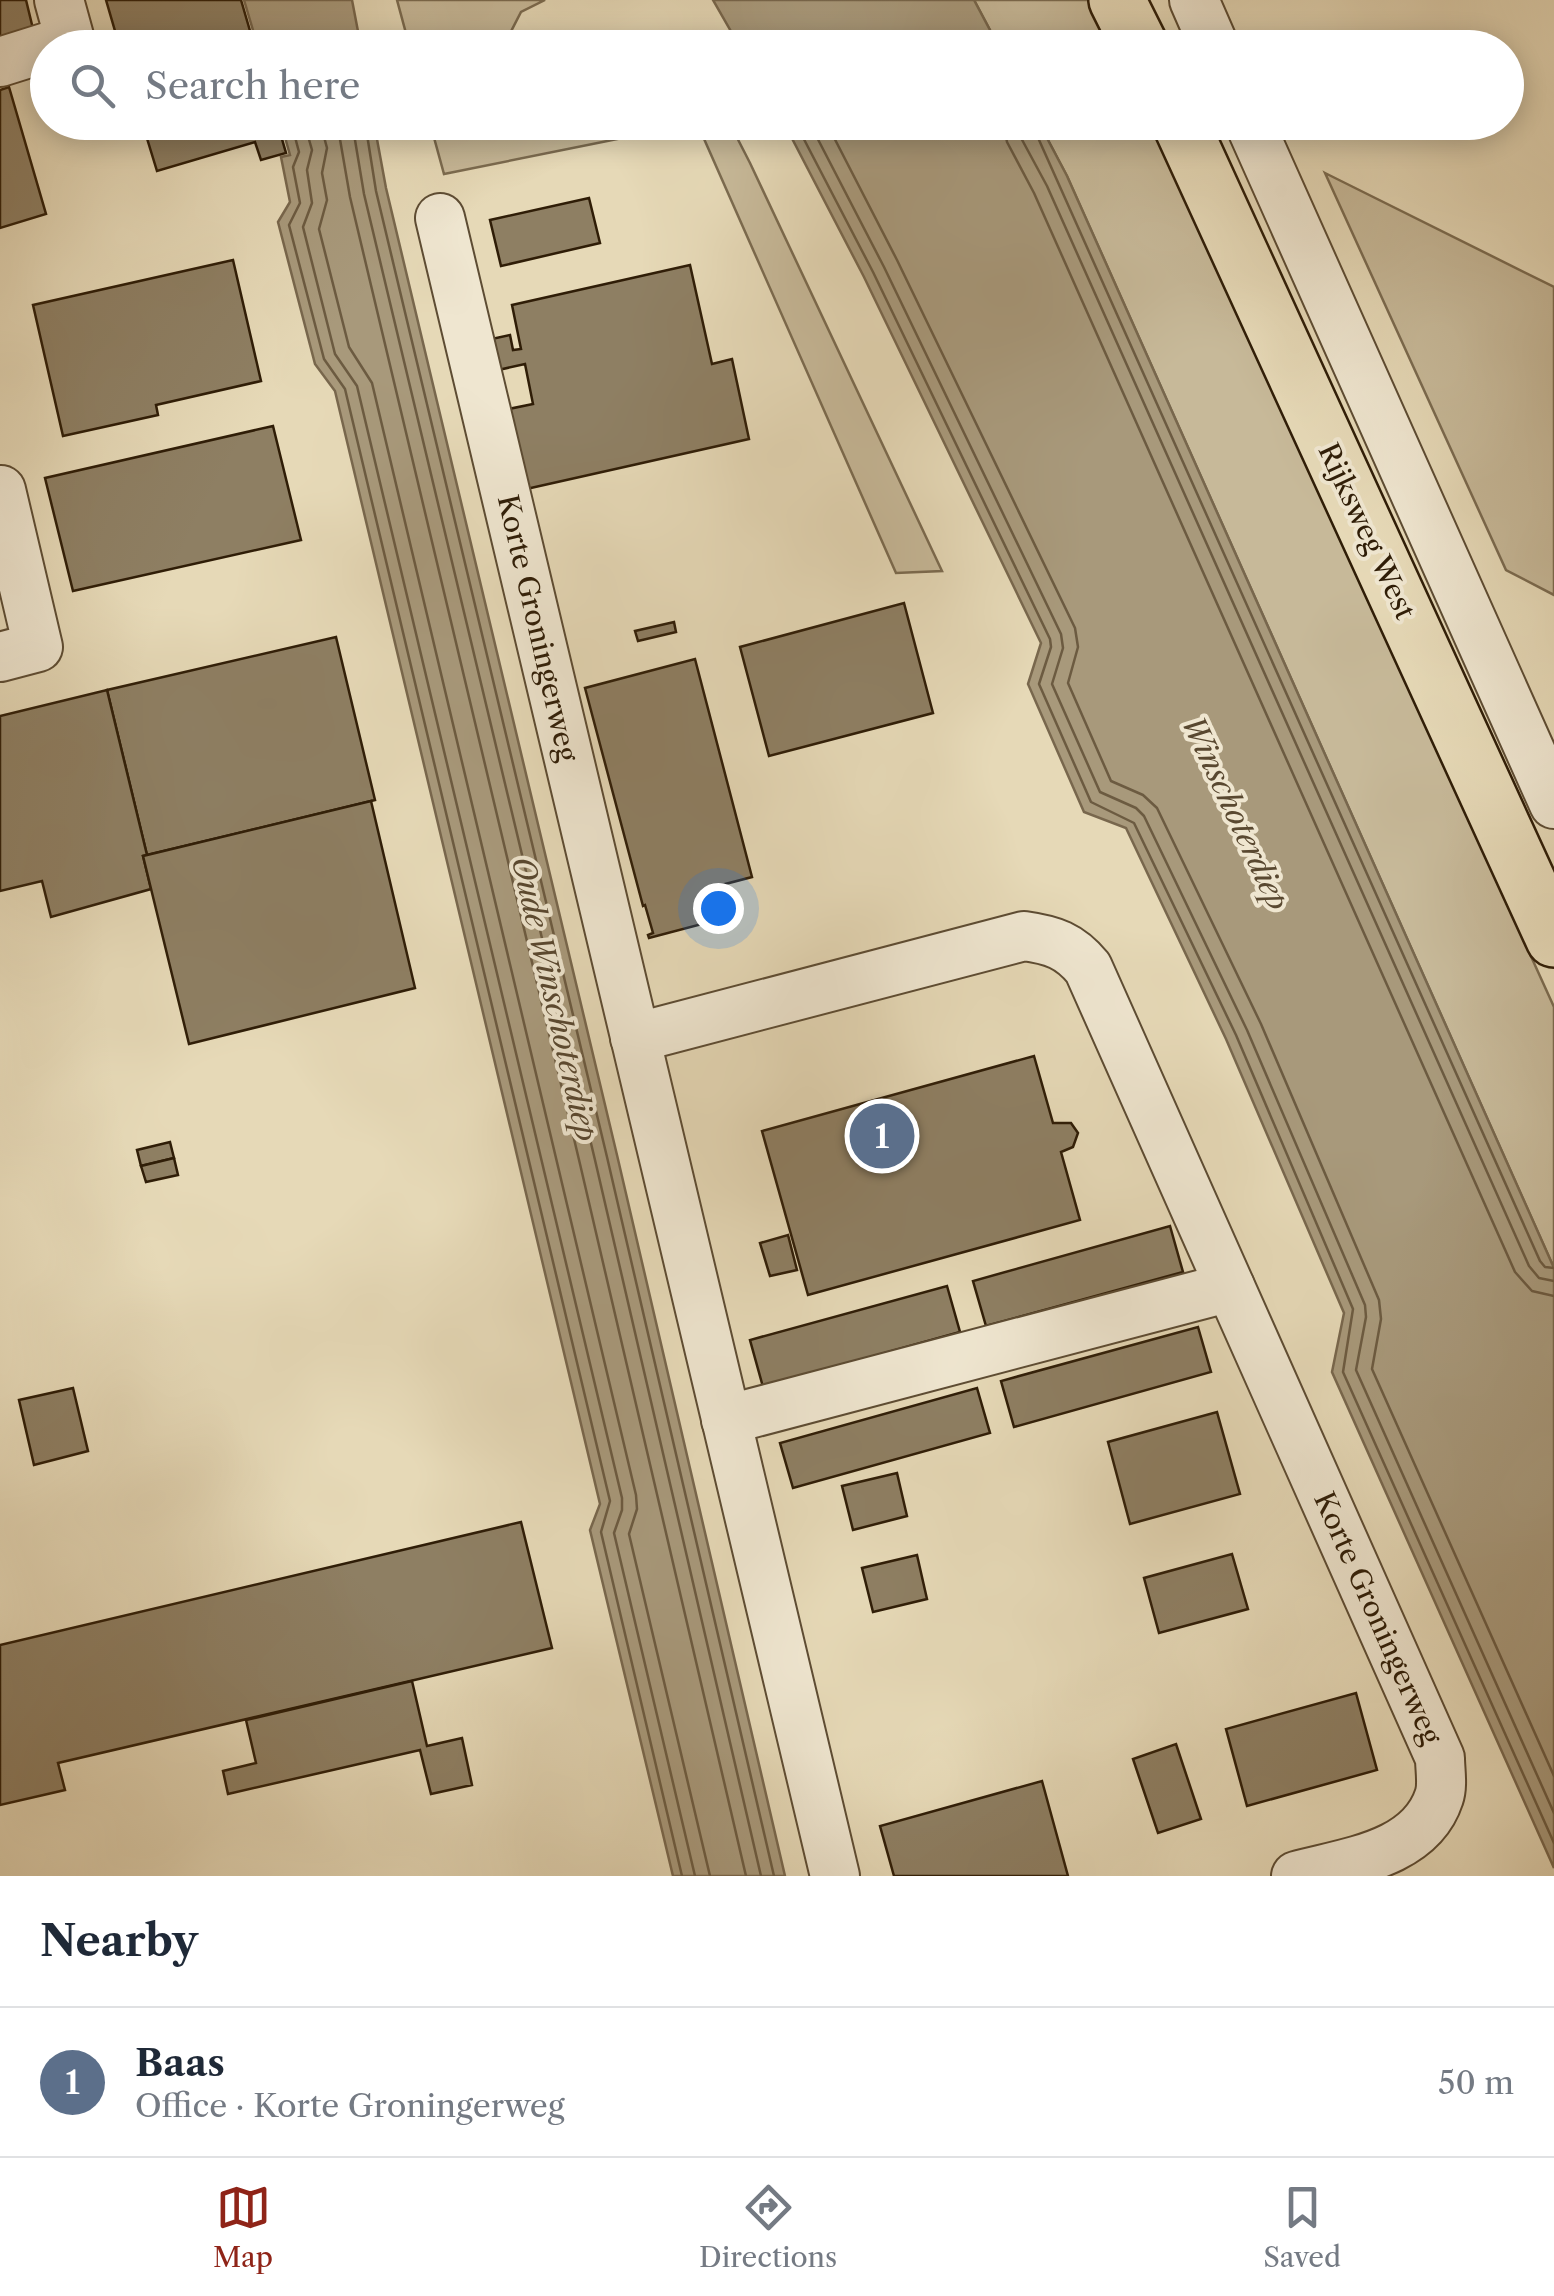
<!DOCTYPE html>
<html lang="en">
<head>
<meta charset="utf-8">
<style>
  :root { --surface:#fff; --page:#f6f6f7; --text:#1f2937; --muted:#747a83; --line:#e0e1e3; --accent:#8f2418 }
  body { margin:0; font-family:"Libre Caslon Text",serif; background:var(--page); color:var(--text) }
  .you { position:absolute; left:718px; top:908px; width:35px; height:35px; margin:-25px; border:8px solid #fff; border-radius:50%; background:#1a73e8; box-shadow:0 0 0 15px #1a73e833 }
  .badge { display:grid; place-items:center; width:65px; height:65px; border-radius:50%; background:var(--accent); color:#fff; font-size:32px; font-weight:700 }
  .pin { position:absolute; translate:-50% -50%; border:5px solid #fff; box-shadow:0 2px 10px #0006 }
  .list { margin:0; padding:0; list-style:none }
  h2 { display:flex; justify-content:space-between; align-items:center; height:130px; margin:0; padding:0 40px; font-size:42px }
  h2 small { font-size:32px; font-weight:400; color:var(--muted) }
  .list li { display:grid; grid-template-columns:65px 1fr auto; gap:30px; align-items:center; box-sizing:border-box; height:150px; padding:0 40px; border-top:2px solid var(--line) }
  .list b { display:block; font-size:38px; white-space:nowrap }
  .list p { margin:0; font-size:32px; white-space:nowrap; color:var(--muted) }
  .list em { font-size:32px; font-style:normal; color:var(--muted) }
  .icon { flex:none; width:55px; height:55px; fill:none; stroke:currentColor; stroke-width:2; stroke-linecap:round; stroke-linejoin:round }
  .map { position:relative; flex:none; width:1554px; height:1876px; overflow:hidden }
  .search { position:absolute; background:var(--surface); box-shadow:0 5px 25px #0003; left:30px; right:30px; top:30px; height:110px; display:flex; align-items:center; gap:25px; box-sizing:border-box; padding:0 35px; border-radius:55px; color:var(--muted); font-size:38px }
  .sheet { height:280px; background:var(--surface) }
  nav { display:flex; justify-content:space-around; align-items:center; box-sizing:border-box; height:140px; border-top:2px solid var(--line); background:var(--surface); font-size:28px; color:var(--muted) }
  nav a { display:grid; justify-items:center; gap:5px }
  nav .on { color:var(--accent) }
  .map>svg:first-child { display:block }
</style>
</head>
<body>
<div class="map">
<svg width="1554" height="1876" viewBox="0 0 1554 1876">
  <rect width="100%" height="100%" fill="#e6d9b7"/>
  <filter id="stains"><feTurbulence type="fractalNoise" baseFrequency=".002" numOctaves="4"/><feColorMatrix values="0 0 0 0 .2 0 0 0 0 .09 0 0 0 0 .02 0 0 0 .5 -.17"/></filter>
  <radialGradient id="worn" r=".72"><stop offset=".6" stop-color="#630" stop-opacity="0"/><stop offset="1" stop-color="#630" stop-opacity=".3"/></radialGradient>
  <g fill="#c7b999" stroke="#7b6b50" stroke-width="2.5">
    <path d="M397,0H545L521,12L503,47L410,48Z"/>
    <path d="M974,0H1095L1117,47H999Z"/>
    <path d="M729,122L750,163L942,571L896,573L697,123L444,174L430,123Z"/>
    <path d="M1039,123H1152L1554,1007V1268L1067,176Z"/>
    <path d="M1325,173L1554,287V595L1506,570Z"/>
  </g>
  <g fill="#a8997b" stroke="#78674d" stroke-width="2.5">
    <path d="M244,0H352L361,47H258Z"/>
    <path d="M713,0H974L999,47H740Z"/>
    <path d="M281,123H374L386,188L617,1155L785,1876H673L590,1530L600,1504L335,391L315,364L278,222L290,202L281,157L290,155Z"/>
    <path d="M784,123H1039L1067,176L1554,1268V1868L1332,1372L1344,1313L1226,1039L1126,828L1084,812L1028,684L1041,643L864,277Z"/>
  </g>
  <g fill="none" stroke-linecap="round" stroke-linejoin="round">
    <g stroke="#6c5b41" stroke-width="2.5">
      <path d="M291,122L299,152L293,167L300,203L289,225L324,359L345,389L610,1501L601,1532L682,1876"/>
      <path d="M304,122L312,150L307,170L312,203L303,227L335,354L357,386L622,1498V1510L614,1533L695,1876"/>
      <path d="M320,122L327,148L322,173L327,200L319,229L349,347L372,383L636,1495L637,1509L629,1534L710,1876"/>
      <path d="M337,122L350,197L580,1164L746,1876"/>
      <path d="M352,122L364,194L595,1160L761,1876"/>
      <path d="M365,122L376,191L607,1157L774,1876"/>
      <path d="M795,122L873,272L1050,639L1051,647L1039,684L1091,802L1134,823L1236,1035L1353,1309L1343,1372L1554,1843"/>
      <path d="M809,122L884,267L1061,634L1063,648L1052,684L1100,792L1136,808L1144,816L1247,1030L1365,1305L1366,1317L1356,1370L1554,1813"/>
      <path d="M826,122L897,260L1075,628L1078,647L1068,683L1111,781L1143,795L1157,808L1261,1024L1379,1300L1381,1319L1372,1369L1554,1776"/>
      <path d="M1003,122L1007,142L1034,193L1515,1272L1532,1291L1554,1296"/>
      <path d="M1018,122L1020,136L1047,186L1529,1266L1539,1278L1554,1281"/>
      <path d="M1031,122L1540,1261L1545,1267L1554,1268"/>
    </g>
  </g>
  <g fill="#8e7f63" stroke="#2f1d07" stroke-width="2.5">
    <path d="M0,0H26L34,33L0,41Z"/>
    <path d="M106,0H241L255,48H120Z"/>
    <path d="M9,87L46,214L0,228V90Z"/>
    <path d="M142,122H277L286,153L261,160L255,142L157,171Z"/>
    <path d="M589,198L600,243L501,266L490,220Z"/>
    <path d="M233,260L261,381L156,405L158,415L63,436L33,305Z"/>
    <path d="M690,265L712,364L732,359L749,439L513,492L494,412L533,404L525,364L485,373L478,342L510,335L513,350L521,349L512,305Z"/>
    <path d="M273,426L301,540L73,591L45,478Z"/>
    <path d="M904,603L933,713L769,756L740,647Z"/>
    <path d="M674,622L676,632L638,641L635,631Z"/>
    <path d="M336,637L375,800L147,855L107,690Z"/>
    <path d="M695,659L752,877L710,888L717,916L721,919L649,938L648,935L653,933L645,905L643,906L585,688Z"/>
    <path d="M107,690L147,855L143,856L151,889L51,917L42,881L0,891V716Z"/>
    <path d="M371,801L415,988L189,1044L143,856Z"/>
    <path d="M1034,1056L1053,1123H1071L1078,1133L1073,1147L1061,1152L1080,1220L808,1295L762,1131Z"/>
    <path d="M170,1142L174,1158L141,1166L137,1150Z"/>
    <path d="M174,1158L178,1175L146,1182L141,1166Z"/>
    <path d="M1170,1226L1183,1272L986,1326L973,1281Z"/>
    <path d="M788,1235L797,1270L770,1276L760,1243Z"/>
    <path d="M947,1286L960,1332L763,1387L750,1340Z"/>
    <path d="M1198,1327L1211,1372L1014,1427L1001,1381Z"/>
    <path d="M73,1388L88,1451L34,1465L19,1400Z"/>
    <path d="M977,1388L990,1433L793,1488L780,1443Z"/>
    <path d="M1217,1412L1240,1494L1130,1524L1108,1442Z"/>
    <path d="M897,1473L907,1516L853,1530L842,1486Z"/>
    <path d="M521,1522L552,1648L58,1763L65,1790L0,1805V1645Z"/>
    <path d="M1232,1554L1248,1609L1159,1633L1144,1578Z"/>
    <path d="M917,1555L927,1599L873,1612L862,1568Z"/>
    <path d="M412,1681L427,1746L462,1738L472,1785L431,1794L420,1750L228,1794L223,1771L256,1763L246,1720Z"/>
    <path d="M1356,1693L1377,1770L1247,1806L1226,1729Z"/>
    <path d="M1176,1744L1201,1819L1158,1833L1133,1759Z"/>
    <path d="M1042,1781L1068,1876H894L880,1826Z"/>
  </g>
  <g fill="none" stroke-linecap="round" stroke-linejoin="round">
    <g stroke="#5d4c33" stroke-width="52">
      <g id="minor">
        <path d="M1194,0L1215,48"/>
        <path d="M0,62L70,40L59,0"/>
        <path d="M1249,122L1554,804"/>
        <path d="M440,218L835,1876"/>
        <path d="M0,657L38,647L1,490"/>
        <path d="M635,1038L1024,936C1053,940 1070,946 1088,968L1440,1758C1440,1769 1443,1786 1439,1797C1420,1855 1347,1862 1296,1876"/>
        <path d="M726,1420L1230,1287"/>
      </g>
    </g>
    <g stroke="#2f1d07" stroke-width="60">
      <g id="major">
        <path d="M1117,0L1141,48"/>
        <path d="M1180,122L1554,939"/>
      </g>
    </g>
    <use href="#minor" stroke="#efe6d0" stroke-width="48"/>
    <use href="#major" stroke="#e6d9b7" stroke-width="55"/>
  </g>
  <g text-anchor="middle" stroke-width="8" stroke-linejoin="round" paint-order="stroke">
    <g font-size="28" fill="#2f1d07" stroke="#efe6d0">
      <text transform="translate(1367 531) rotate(65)" y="10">Rijksweg West</text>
      <text transform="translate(538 628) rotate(77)" y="10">Korte Groningerweg</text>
      <text transform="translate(1378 1618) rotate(66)" y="10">Korte Groningerweg</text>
    </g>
    <g font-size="30" font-style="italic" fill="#594830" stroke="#efe6d0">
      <text transform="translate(1235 813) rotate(65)" y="10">Winschoterdiep</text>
      <text transform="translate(554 999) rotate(77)" y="10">Oude Winschoterdiep</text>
    </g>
  </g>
  <rect width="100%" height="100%" filter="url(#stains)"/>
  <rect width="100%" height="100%" fill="url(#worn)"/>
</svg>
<div class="you"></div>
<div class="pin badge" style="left:882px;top:1136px;background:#5c6f8a">1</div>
<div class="search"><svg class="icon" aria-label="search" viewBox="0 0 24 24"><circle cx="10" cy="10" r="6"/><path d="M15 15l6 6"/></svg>Search here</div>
</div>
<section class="sheet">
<h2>Nearby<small></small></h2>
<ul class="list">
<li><span class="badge" style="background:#5c6f8a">1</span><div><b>Baas</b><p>Office · Korte Groningerweg</p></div><em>50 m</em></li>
</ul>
</section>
<nav>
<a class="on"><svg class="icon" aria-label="map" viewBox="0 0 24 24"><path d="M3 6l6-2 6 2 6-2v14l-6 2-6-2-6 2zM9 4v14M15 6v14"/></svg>Map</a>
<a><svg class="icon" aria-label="directions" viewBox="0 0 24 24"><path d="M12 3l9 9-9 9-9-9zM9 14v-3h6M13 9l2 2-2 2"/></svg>Directions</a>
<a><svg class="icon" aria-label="saved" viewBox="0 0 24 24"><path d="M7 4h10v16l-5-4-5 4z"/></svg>Saved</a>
</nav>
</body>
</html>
